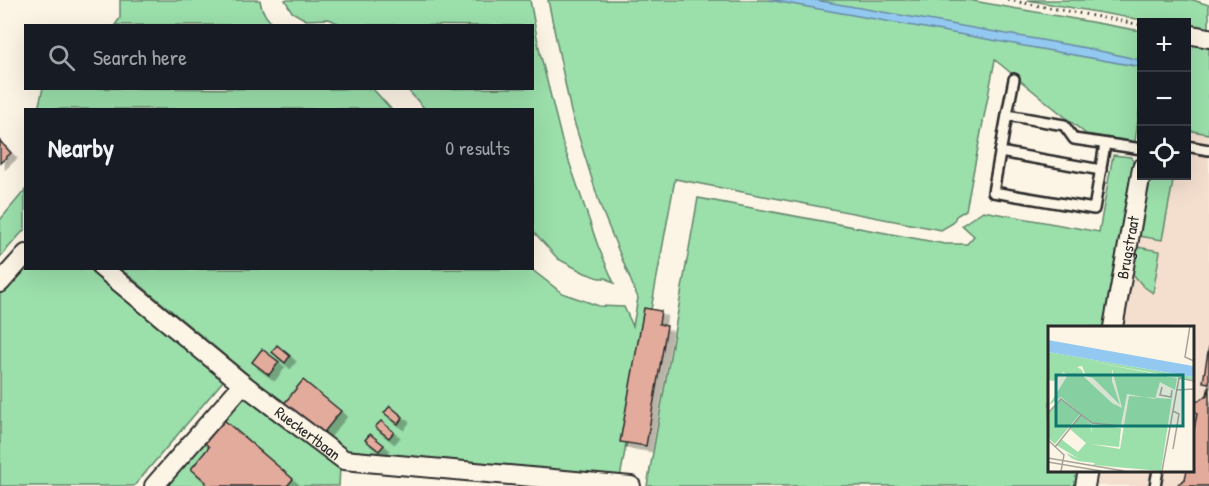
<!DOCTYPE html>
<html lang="en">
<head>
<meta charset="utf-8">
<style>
  :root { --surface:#171b24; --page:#242831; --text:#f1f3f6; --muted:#9ea1a6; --line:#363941 }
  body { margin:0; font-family:"Patrick Hand",sans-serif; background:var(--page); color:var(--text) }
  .controls { position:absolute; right:18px; top:18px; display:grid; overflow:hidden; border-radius:0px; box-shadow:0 6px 24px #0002 }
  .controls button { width:54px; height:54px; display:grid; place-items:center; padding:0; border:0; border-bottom:2px solid var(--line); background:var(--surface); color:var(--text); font:30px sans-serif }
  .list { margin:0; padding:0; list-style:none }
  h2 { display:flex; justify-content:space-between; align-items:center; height:78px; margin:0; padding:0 24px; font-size:26px }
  h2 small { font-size:20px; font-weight:400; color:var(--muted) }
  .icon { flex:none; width:33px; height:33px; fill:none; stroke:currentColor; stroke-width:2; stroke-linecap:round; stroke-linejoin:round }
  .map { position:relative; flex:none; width:1209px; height:486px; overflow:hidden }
  .search { position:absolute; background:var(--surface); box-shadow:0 6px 24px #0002; left:24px; top:24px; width:510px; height:66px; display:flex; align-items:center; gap:15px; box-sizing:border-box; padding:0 21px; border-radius:0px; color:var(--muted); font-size:22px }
  .panel { position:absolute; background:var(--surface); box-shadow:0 6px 24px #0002; left:24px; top:108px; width:510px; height:162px; border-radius:0px }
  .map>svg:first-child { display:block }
</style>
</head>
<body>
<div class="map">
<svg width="1209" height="486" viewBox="0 0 1209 486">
  <defs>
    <filter id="shadow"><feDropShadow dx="5.5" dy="5.5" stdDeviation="0" flood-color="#0004"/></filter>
  </defs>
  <rect width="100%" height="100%" fill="#fcf5e5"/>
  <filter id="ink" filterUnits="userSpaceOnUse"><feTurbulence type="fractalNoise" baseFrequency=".0167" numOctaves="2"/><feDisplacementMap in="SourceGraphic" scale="12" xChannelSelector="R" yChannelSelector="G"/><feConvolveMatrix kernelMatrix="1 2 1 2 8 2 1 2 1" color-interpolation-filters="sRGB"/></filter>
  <g filter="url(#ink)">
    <path fill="#f4dfcf" d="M1187,130L1209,134V486H1094L1097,470H1192V327H1123L1149,176H1186Z"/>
    <g fill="#9bdfab" stroke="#63856b" stroke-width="1.5">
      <path d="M120,0H260C261,10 267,20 275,25H115L120,18Z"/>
      <path d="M285,0H530L540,53L562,141L598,246L614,283L606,278H599L585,273L558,259L533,231L532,110L425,109L407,89L532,88V26L342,25L329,19L306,20L292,12Z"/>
      <path d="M548,0H968L1141,31V97L1135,142L1086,134L995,60L966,210L956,216L953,223L941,230L675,179L620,478L345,455L121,269H531L562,293L599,306L624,307L633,326L638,298L601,208L571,112Z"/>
      <path d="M1027,0H1193L1209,5V33L1187,29L1186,22H1154Z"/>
      <path d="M1186,39L1209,44V134L1187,130Z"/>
      <path d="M43,88L373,89L391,109H38Z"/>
      <path d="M1113,155L1131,157L1134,163L1109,327H1050V470H1083L1080,486H647L698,198L945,244H967L974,236L962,225L983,211L1099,232Z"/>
      <path d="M1149,176H1174L1162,240L1138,236Z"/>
      <path d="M25,190V229L0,257V220Z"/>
      <path d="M1137,247L1160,251L1153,293L1143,286L1132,273Z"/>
      <path d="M25,250L26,268L99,269L229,374L134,486H0V279Z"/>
      <path d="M242,384L340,467L339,486H154Z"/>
    </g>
    <path fill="#93c9f1" stroke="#698aa2" stroke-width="1.5" d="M769,0H815L1086,48L1141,60V67Z"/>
    <g fill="#e3ab9c" stroke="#2b2b2b" stroke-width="1.5" filter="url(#shadow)">
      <path d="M0,141L11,153L0,163Z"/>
      <path d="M644,308L661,311L659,324L667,326L646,446L620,442Z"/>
      <path d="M277,345L290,356L285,363L272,352Z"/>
      <path d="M1209,346V383L1203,382Z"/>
      <path d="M262,349L279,362L269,375L252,362Z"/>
      <path d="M303,380L341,411L321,436L283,405Z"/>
      <path d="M1209,386V486H1179L1178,484L1185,479L1187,470H1192V439L1197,414L1192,405L1207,395Z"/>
      <path d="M390,406L403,417L398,424L384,413Z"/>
      <path d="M224,420L293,479L287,486H209L205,483L206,482L191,469L209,447L205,443Z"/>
      <path d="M381,421L394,432L389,438L375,427Z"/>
      <path d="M370,434L384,445L379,451L365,440Z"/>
    </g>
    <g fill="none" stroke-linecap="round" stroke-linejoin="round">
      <g stroke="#2b2b2b" stroke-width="14">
        <g id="service">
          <path d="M1014,79L1007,115L1064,125L1074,139L1142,149"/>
          <path d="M1007,115L993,192L1094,209L1105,144"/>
          <path d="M1186,146L1209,150"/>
          <path d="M1000,152L1101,170"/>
          <path d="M1155,486L1158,470"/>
        </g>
      </g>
      <g stroke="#2b2b2b" stroke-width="22">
        <g id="minor">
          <path d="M1186,34L1209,38"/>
          <path id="s1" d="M102,268L243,384L344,460L631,486"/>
          <path d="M0,283L26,254"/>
          <path id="s2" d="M1113,327L1142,168"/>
          <path d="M154,486L243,384"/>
          <path d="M1085,486L1088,470"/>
        </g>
      </g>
      <path stroke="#2b2b2b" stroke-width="3" stroke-dasharray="1.5 4.5" stroke-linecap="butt" d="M1008,0L1142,25"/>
      <use href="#service" stroke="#fcf5e5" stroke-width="9"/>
      <use href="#minor" stroke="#fcf5e5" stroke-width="18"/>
    </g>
  </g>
  <g text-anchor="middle" stroke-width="4.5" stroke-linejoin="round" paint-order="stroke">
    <g font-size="16" fill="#2b2b2b" stroke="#fcf5e5">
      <text dy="6" stroke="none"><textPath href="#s2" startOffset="81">Brugstraat</textPath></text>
      <text dy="6" stroke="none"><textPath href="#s1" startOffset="264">Rueckertbaan</textPath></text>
    </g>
  </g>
  <g transform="translate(1048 326)">
    <rect width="146" height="146" fill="#fcf5e5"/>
    <path d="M0,26L145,51V54L34,34L129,52L127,64L112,56L107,73L79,68L73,99L44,97L13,71L1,79L20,49L15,46L6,55L0,54ZM34,40L38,50L45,52L72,79L64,55V43L74,82L64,77L36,51L34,44L29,41ZM125,65L113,145L45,139L47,137L30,135L23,132L18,127L31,133L8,119L13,113L30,126L38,117L22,103L33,89L43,98V108L44,99L73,102L71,121L42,118L72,123L81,70L123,73ZM12,73L32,88L7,118L0,112V87Z" fill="#9bdfab" fill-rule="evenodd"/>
    <path d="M0,14L145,40V51L0,26Z" fill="#93c9f1"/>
    <path fill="none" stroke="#a8a49b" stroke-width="1.5" d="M142,0L137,31L146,35M114,61L112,69L123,71L124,64M128,64L146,63M125,85L131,88L125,123M0,87L13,73L44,97L74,100M0,114L16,129L13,145M7,121L33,89M0,132L76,145M0,136L53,145M114,145L131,52L146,55"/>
    <path fill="#0f766e" fill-opacity="0.15" stroke="#0f766e" stroke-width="3" d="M8,49H135V100H8Z"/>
    <rect width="146" height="146" fill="none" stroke="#2b2b2b" stroke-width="3"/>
  </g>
</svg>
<div class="controls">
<button>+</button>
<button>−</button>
<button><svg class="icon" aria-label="locate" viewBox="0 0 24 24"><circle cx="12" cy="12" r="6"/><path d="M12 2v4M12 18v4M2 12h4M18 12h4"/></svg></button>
</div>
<div class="search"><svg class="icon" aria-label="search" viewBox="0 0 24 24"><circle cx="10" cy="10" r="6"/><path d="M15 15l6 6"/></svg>Search here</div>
<section class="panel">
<h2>Nearby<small>0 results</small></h2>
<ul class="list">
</ul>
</section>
</div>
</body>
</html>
